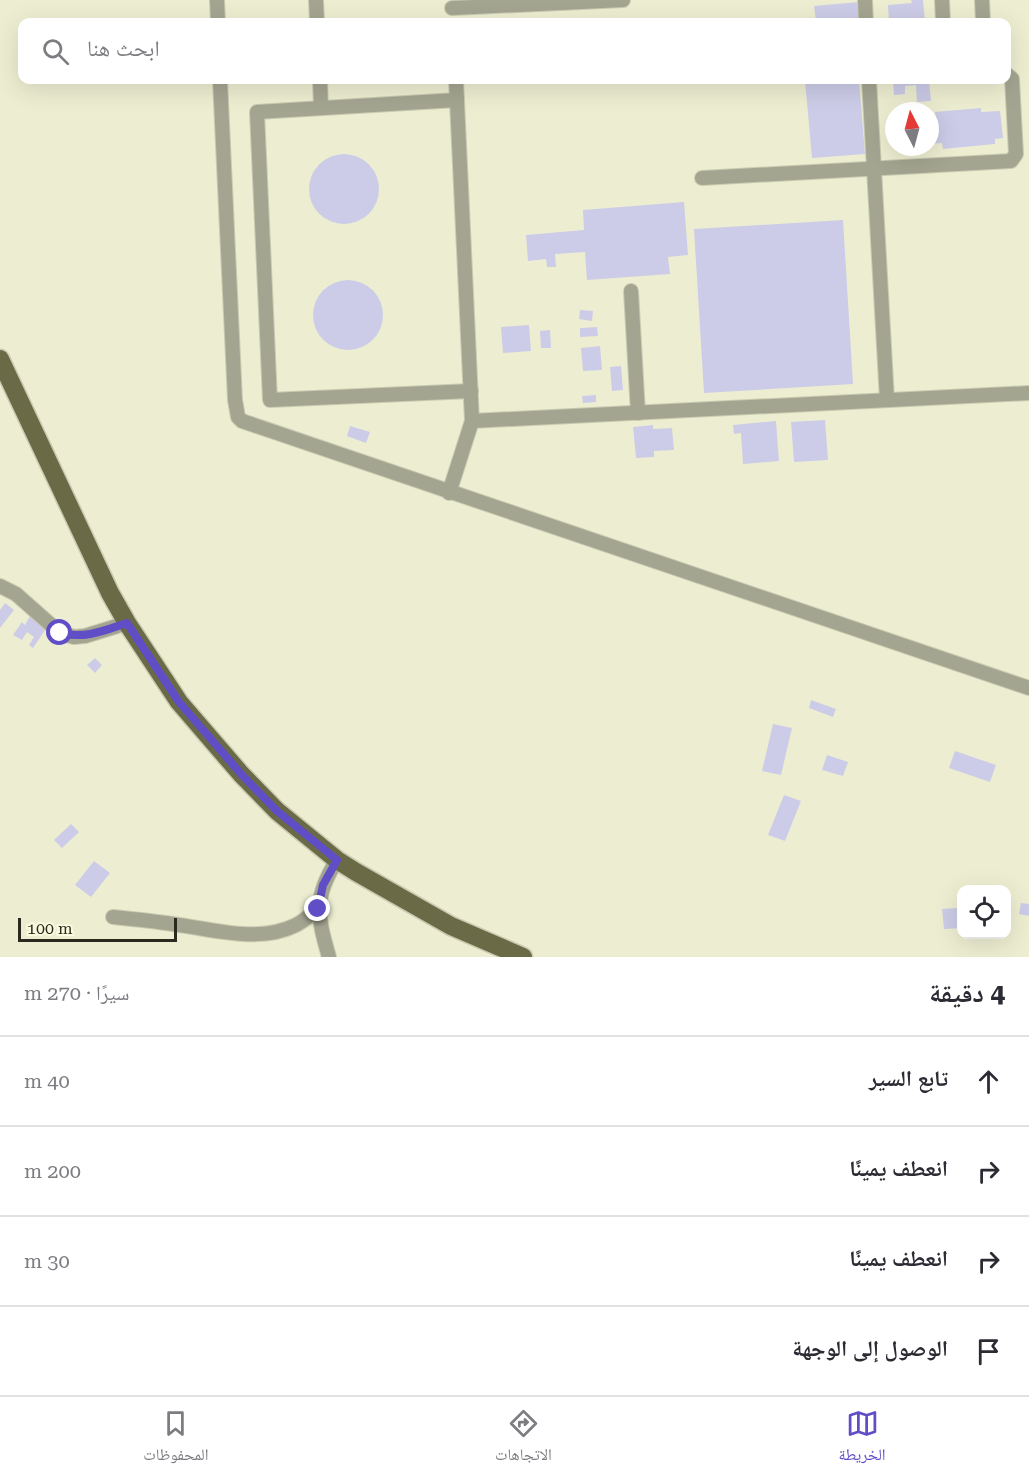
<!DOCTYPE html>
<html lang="ar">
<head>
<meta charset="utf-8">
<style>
  :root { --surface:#fff; --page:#f7f7f7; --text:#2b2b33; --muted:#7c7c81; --line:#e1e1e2; --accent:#604ec7 }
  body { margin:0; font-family:"Roboto Serif","Noto Naskh Arabic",serif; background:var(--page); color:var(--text); direction:rtl }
  .controls { position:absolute; right:18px; bottom:18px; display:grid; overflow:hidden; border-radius:12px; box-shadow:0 6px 24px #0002 }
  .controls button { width:54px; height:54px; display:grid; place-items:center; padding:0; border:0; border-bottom:2px solid var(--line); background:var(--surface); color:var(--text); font:30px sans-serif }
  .compass { position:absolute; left:885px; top:102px; width:54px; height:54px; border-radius:50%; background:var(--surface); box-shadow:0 6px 24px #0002; rotate:354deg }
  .scale { position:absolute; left:18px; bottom:15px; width:159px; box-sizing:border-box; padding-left:6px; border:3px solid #2a2a1f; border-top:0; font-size:16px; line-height:21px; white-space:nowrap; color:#2a2a1f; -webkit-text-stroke:4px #fafbde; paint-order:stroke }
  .stop { position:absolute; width:18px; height:18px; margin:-14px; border:4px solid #604ec7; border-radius:50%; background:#fff }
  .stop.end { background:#604ec7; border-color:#fff; box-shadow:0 2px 6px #0008 }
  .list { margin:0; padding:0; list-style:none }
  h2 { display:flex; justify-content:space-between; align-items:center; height:78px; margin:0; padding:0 24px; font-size:26px }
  h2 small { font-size:20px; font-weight:400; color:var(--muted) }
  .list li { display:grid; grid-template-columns:39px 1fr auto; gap:18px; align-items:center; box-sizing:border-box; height:90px; padding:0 24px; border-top:2px solid var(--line) }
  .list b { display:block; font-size:22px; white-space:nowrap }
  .list em { font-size:20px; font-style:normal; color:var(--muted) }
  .icon { flex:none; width:33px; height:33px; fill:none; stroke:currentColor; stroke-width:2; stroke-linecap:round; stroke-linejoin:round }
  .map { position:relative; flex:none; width:1029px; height:957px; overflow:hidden; direction:ltr }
  .search { position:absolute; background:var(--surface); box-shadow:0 6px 24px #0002; left:18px; right:18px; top:18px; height:66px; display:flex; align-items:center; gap:15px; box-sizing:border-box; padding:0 21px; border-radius:12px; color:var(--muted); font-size:22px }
  .sheet { height:438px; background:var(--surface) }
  nav { display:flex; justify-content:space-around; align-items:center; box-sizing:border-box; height:84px; border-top:2px solid var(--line); background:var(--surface); font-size:16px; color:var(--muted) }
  nav a { display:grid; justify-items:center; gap:3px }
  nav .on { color:var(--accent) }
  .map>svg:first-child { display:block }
</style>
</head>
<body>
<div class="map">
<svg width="1029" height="957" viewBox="0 0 1029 957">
  <rect width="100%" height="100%" fill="#edeed1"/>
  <g fill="#cccce8">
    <path d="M911,0H923L925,22H889L888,5L912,3Z"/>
    <path d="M859,2L861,22H816L814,6Z"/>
    <path d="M805,80H859L865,154L812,158Z"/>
    <path d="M893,80H929L931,101L917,102L916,85L905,86V94L894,95Z"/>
    <path d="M981,108V112L1000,111L1003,138L995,139V144L943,149L942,143L930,144V121H936L935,112Z"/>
    <circle cx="344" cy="189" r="35"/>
    <path d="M684,202L688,255L668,257L670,274L587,280L585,252L555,254L556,267H547L546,259L528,261L526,235L584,230L583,210Z"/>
    <path d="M843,220L853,384L704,393L694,229Z"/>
    <circle cx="348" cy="315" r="35"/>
    <path d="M580,310L593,311L592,321L579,319Z"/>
    <path d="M529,325L531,351L503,353L501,327Z"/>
    <path d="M597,327L598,336L580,337V328Z"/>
    <path d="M550,330L551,348H541L540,331Z"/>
    <path d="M600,346L602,370L583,371L581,348Z"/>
    <path d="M621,366L623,390L612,391L610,367Z"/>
    <path d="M596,395V402L583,403L582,396Z"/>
    <path d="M825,420L828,460L794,462L791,422Z"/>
    <path d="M776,421L779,461L743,464L741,433L734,434L733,425Z"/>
    <path d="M653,425V429L672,428L674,450L654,451V457L636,458L633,427Z"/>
    <path d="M350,426L370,432L366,443L347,436Z"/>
    <path d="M5,603L14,610L0,628V610Z"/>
    <path d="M30,616L47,627L33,648L29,645L34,637L27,632L22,640L13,635L22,622L25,625Z"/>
    <path d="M95,658L102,665L95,673L87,665Z"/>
    <path d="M811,700L836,709L833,717L809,708Z"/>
    <path d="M773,724L792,728L781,775L762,771Z"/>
    <path d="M955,751L996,765L990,782L949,768Z"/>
    <path d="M827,755L848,762L843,776L822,770Z"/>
    <path d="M784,795L801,801L785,841L768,835Z"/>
    <path d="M71,824L79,832L62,848L54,840Z"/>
    <path d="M94,861L110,873L91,897L75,885Z"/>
    <path d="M1021,903L1029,904V916L1019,914Z"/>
    <path d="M957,908L958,914H962V928L944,929L942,909Z"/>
  </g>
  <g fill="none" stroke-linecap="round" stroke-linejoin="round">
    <g stroke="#cacbb1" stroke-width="16">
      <g id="minor">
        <path d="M217,0L218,22"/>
        <path d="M316,0L317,22"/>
        <path d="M865,0L866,22"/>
        <path d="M942,0L943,22"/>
        <path d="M982,0L983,22"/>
        <path d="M452,8L623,0"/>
        <path d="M220,80L235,400L238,417L242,421L1029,688"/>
        <path d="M320,80L321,108"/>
        <path d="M869,80L887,400"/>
        <path d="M457,100L257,112L270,400L471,391"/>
        <path d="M702,178L1011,161L1016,154L1012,79L1006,74"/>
        <path d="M631,291L638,413"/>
        <path d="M472,421L1029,393"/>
        <path d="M449,493L472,421L456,80"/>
        <path d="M0,586L16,594L60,633L74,637L85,636L127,623"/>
        <path d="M113,917C133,919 153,921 173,924C211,929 258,944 296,925C304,921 311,914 318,909"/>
        <path d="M329,957C317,915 313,898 337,860"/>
      </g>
    </g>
    <g stroke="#cacbb1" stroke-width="21">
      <path id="major" d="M0,359L110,593L127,623L179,702L241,774L277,811L337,860L356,872L451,926L523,957"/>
    </g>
    <use href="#minor" stroke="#a4a591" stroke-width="14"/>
    <use href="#major" stroke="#6a6b46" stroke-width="18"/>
  </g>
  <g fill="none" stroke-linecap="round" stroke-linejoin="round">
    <path stroke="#604ec7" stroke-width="8" d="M60,633C85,639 103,631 127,623L179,702L241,774L277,811L337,860L323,885L318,909"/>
  </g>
</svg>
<div class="controls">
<button><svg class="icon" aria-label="locate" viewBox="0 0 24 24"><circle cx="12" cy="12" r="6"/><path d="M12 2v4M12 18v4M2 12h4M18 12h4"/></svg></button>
</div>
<svg class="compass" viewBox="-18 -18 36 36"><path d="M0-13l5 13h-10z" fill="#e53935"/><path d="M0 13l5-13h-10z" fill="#7c7c81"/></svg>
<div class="scale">100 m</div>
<div class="stop" style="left:60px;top:633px"></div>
<div class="stop end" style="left:318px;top:909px"></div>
<div class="search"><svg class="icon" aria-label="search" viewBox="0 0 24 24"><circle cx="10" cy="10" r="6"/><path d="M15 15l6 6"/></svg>ابحث هنا</div>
</div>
<section class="sheet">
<h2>4 دقيقة<small>سيرًا · 270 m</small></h2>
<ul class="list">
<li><svg class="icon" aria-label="ahead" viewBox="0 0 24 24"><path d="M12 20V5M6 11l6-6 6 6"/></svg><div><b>تابع السير</b></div><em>40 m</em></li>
<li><svg class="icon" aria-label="right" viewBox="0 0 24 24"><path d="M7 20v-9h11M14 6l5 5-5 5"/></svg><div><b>انعطف يمينًا</b></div><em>200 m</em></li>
<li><svg class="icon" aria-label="right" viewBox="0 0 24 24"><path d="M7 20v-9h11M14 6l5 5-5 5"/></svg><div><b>انعطف يمينًا</b></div><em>30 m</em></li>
<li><svg class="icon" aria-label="arrive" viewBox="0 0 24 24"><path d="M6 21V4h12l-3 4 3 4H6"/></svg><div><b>الوصول إلى الوجهة</b></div></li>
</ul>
</section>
<nav>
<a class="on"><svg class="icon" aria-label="map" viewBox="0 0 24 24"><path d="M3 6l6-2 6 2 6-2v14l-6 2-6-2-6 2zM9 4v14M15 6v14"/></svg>الخريطة</a>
<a><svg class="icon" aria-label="directions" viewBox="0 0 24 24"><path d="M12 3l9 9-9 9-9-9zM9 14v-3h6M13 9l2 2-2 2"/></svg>الاتجاهات</a>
<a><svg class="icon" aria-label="saved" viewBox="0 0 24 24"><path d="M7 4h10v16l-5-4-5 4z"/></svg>المحفوظات</a>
</nav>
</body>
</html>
